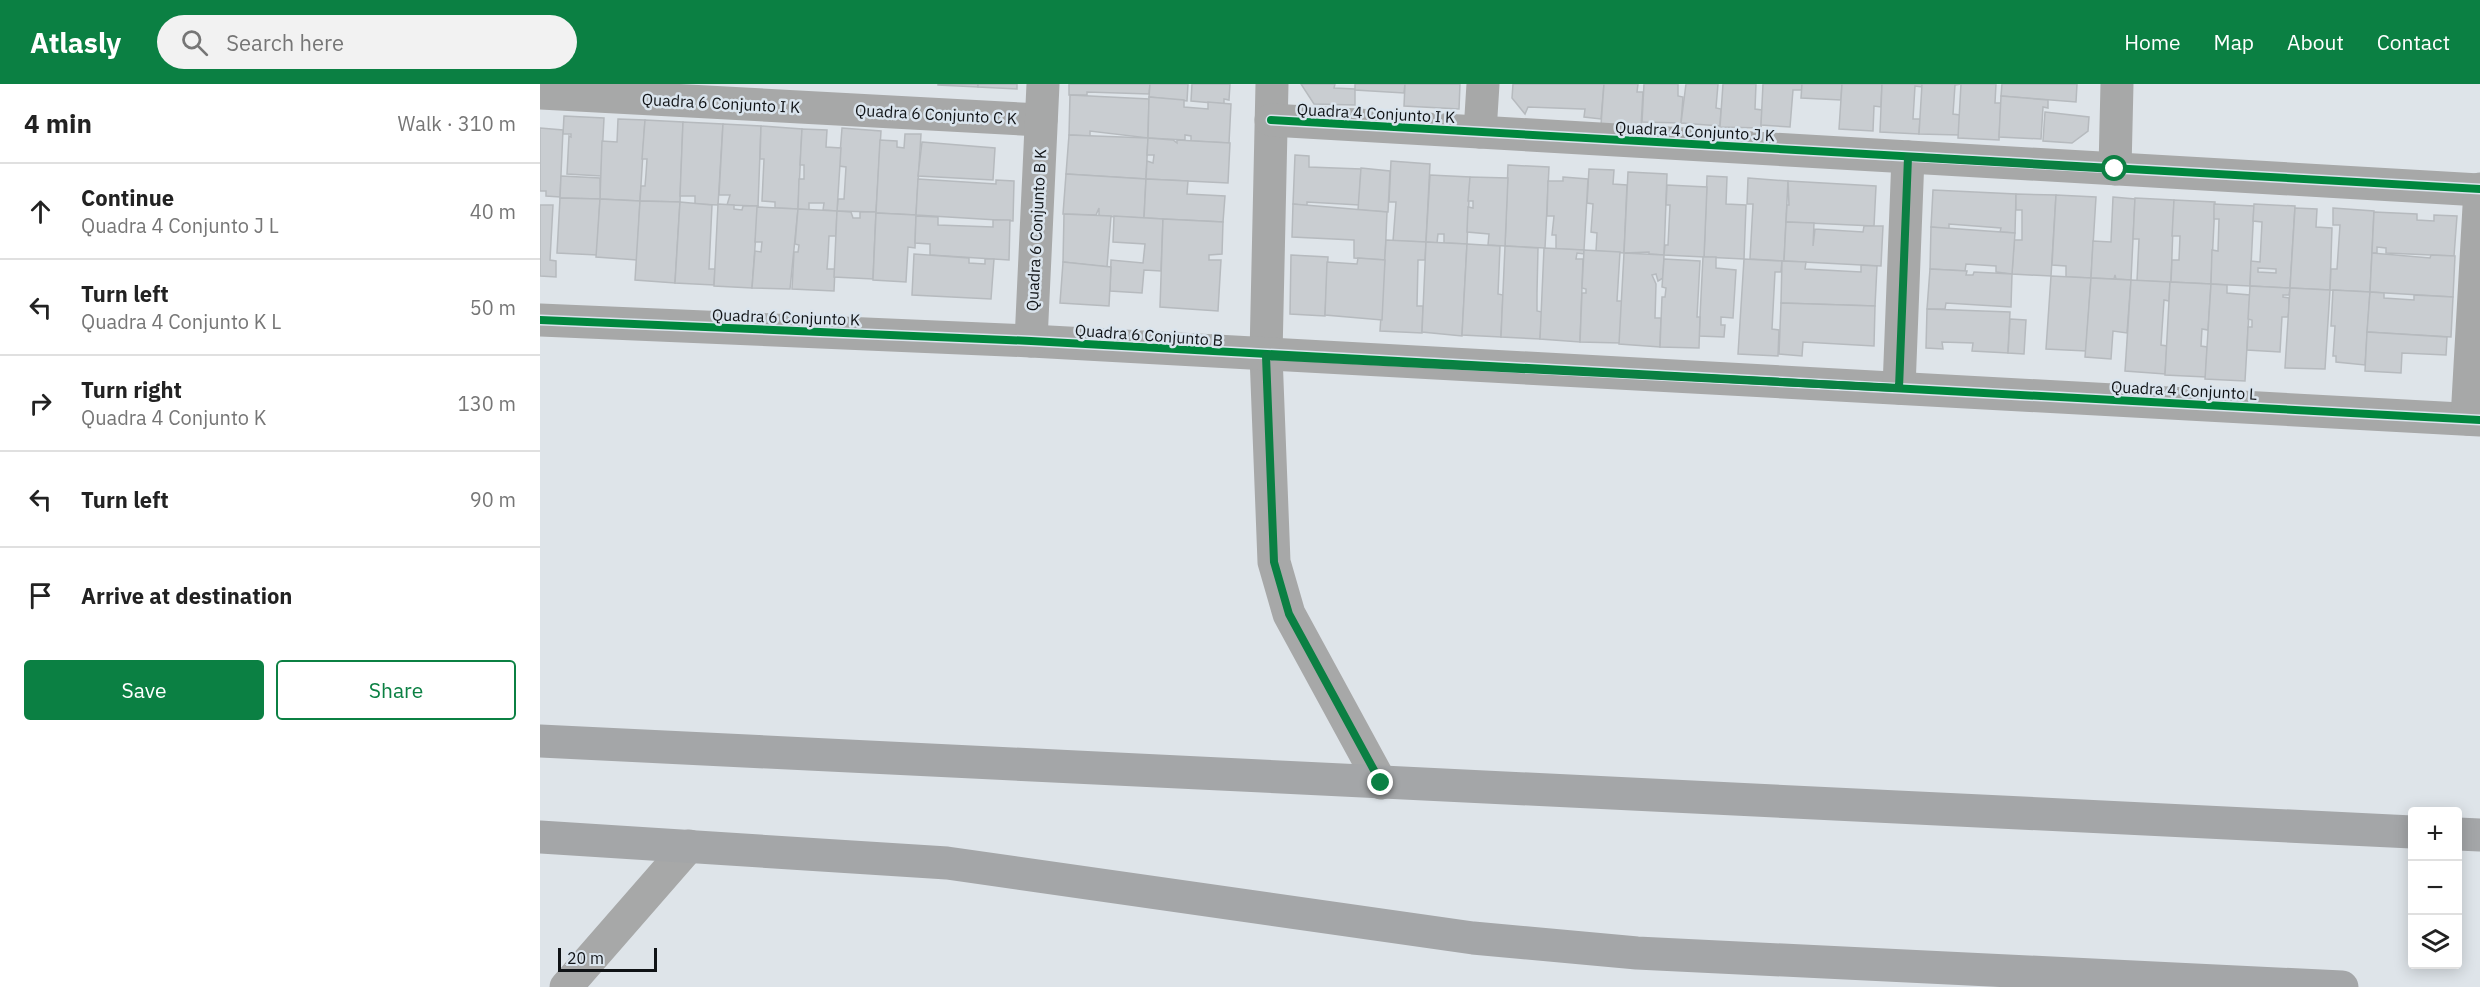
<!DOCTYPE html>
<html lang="en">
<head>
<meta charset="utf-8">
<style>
  :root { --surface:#fff; --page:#f2f2f2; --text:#222; --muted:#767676; --line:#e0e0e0; --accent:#0b8043 }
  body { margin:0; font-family:"IBM Plex Sans",sans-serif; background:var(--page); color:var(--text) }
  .controls { position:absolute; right:18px; bottom:18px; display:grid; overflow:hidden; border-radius:6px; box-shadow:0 3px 15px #0003 }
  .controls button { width:54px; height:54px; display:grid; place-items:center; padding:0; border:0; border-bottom:2px solid var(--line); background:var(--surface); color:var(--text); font:30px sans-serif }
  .scale { position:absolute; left:18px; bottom:15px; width:99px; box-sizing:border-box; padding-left:6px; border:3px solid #101316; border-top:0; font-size:16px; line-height:21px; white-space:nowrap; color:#101316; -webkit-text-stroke:4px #dae4ed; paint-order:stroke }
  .stop { position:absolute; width:18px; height:18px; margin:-14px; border:4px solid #0b8043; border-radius:50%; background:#fff }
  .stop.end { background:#0b8043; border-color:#fff; box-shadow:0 2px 6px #0008 }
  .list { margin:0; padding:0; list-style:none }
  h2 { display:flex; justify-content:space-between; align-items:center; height:78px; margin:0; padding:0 24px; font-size:26px }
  h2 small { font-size:20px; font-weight:400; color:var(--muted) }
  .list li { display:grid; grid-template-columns:39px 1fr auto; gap:18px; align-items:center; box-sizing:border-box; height:96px; padding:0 24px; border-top:2px solid var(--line) }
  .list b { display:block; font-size:22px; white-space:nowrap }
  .list p { margin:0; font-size:20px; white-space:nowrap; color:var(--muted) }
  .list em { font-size:20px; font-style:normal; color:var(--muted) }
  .actions { display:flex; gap:12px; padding:18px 24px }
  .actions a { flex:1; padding:14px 0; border:2px solid var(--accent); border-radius:6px; text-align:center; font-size:21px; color:var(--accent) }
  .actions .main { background:var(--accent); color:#fff }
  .icon { flex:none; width:33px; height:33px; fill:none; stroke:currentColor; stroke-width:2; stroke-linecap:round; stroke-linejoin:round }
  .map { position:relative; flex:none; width:1940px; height:903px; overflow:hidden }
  header { display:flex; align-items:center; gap:36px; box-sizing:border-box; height:84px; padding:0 30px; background:var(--accent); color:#fff }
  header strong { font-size:28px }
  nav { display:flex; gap:33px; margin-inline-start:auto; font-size:21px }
  .search { width:420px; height:54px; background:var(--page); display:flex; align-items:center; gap:15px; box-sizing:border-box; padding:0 21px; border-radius:33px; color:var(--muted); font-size:22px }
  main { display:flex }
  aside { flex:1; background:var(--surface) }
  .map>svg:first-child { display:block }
</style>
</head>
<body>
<header>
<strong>Atlasly</strong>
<div class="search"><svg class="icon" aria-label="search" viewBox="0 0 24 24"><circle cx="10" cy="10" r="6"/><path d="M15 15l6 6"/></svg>Search here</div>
<nav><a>Home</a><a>Map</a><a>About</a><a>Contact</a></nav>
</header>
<main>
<aside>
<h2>4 min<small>Walk · 310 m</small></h2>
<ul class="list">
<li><svg class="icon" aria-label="ahead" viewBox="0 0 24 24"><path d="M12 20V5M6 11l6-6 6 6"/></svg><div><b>Continue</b><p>Quadra 4 Conjunto J L</p></div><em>40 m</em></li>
<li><svg class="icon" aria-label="left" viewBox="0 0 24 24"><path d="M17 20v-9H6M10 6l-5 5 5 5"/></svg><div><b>Turn left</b><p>Quadra 4 Conjunto K L</p></div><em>50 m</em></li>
<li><svg class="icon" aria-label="right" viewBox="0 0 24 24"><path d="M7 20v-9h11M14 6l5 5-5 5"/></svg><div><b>Turn right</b><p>Quadra 4 Conjunto K</p></div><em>130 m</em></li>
<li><svg class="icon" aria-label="left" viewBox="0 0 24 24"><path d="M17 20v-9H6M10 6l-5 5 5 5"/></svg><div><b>Turn left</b></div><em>90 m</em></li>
<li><svg class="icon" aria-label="arrive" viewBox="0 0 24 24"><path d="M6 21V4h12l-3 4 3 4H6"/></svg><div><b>Arrive at destination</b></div></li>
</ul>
<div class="actions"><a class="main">Save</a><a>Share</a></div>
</aside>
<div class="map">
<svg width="1940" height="903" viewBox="0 0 1940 903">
  <rect width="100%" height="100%" fill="#dee4e9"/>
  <g fill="#c9cdd1" stroke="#b6babe" stroke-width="1.5" fill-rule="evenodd">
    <path d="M398,0H438V3L398,1Z"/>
    <path d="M438,0H477V5L438,3Z"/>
    <path d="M529,0H610L609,10L547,8V11H529Z"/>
    <path d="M610,0H648L647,17L609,13Z"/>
    <path d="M652,0H690L689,16L684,15V20L651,17Z"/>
    <path d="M761,0H795L794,4L815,5V21L774,20Z"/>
    <path d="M815,0H865L864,9L815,6Z"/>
    <path d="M865,0H920L919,25L864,22Z"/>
    <path d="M973,0H1064L1061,35L1044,33L1045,25H1042L988,23L985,30L972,14Z"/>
    <path d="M1064,0H1098L1097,8H1103L1101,43L1061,41Z"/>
    <path d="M1104,0H1138V12L1143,13L1141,39L1102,38Z"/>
    <path d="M1146,0H1178L1176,24L1181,25L1180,42L1141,39Z"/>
    <path d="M1183,0H1216L1215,25L1222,26L1221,44L1180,43Z"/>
    <path d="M1223,0H1262V6H1253L1250,43L1221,41Z"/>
    <path d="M1262,0H1302L1301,16L1261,14Z"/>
    <path d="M1302,0H1342L1341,23L1334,22L1333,47L1299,45Z"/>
    <path d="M1342,0H1382V3L1375,2L1373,35H1380L1379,50L1340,48Z"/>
    <path d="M1382,0H1421L1415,1L1413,30L1420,31L1419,51L1379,50Z"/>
    <path d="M1421,0H1456L1455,19H1461L1459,56L1418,54Z"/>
    <path d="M1462,0H1537L1536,18L1461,12Z"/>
    <path d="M530,11L609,15L608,54L550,47V52L529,51Z"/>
    <path d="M1461,12L1508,16V24L1503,23L1501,55L1459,53Z"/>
    <path d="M609,13L644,16V23L668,25V18L691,20L689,59L651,57V52L645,51V56L608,54Z"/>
    <path d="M1505,28L1549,33L1548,47L1532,59L1503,57Z"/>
    <path d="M24,32L64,34L61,92L27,90L29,52L31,53V50H23Z"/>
    <path d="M78,35L105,36L100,117L60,115L62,57L77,58Z"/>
    <path d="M105,36L143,38L140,118L100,117L101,102H105L106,90L107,75H102Z"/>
    <path d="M143,38L183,40L178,121L155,120V112H140Z"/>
    <path d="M183,40L221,42L218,122L187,121L190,111H179Z"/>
    <path d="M221,42L262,45L258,125L235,124V118L222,117L224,75H220Z"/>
    <path d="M0,44L23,46L20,113L6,112V107H0Z"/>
    <path d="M302,44L341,47L336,128L297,127L298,115H304L306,83L299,82Z"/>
    <path d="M262,45L287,46L286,63L301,64L297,127L283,126L284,119H269V126L258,125L259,95H264V81H260Z"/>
    <path d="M365,50H381L376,131L336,129L340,56L357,57V63L364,64Z"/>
    <path d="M529,51L608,54L606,95L526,90Z"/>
    <path d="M608,54L633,56L637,59V56L690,59L688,99L606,95L607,77L613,79L614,71H607Z"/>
    <path d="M382,58L455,64L453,96L378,92Z"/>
    <path d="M755,71L769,72V83L821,85L819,121L767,118V122L753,120Z"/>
    <path d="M851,77L890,80L886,158L853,157L856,118H849Z"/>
    <path d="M968,81L1009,83L1005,164L965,162Z"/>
    <path d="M821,84L850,87L848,128L818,126Z"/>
    <path d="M1049,85L1074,86L1073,100L1087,101L1084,169L1056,167L1057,149L1051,148L1053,120L1047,119Z"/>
    <path d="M1088,88L1127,90L1124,171L1109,170V168L1084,169Z"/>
    <path d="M526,90L606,95L604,134L559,132V124L556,131L523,130Z"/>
    <path d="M890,91L930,93L927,160L904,159V150H898L897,159L886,158Z"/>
    <path d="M21,92L60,94V115L20,114Z"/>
    <path d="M1167,92L1187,93L1186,120L1206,121L1204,175L1164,173Z"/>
    <path d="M930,93L968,94L965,162L948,161L949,150L927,148L928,123L933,124V117H928Z"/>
    <path d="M1023,93L1048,95L1044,166L1016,165V151H1012L1014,132H1007L1008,97H1023Z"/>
    <path d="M1208,94L1248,97L1244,177L1210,175L1213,120H1207Z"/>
    <path d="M378,95L456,100V96L474,97L473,137L376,131Z"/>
    <path d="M606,95L648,97L647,110L685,112L683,138L604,134Z"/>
    <path d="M1248,97L1336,102L1334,142L1246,138L1247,121H1249Z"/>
    <path d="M1127,101L1167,103L1164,173L1124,171L1125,161H1128L1130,121H1126Z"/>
    <path d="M1393,106L1476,110L1475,149L1460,148L1461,144L1409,140V145L1391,143Z"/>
    <path d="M1476,110L1516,111L1511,192L1472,190L1474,156H1482V126H1476Z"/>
    <path d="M1516,111L1556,113L1551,194L1526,193V182L1512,181Z"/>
    <path d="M1573,113L1595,115L1591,196L1576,195L1575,191L1574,195L1551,194L1553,157L1571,158Z"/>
    <path d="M20,114L60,115L57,171L17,169Z"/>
    <path d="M1595,114L1634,116L1631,198L1597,197L1599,155H1593Z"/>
    <path d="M60,115L100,117L97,176L56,173Z"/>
    <path d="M1634,116L1675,118L1671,200L1631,198L1632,176H1639L1640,152H1632Z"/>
    <path d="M100,117L140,118L135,199L95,196Z"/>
    <path d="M140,118L172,121L169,185H175L174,201L135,199Z"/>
    <path d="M178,120L194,121V125L202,126L203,122H218L212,204L174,202Z"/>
    <path d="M753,120L847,128L845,176L814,174V156L752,153Z"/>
    <path d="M1674,120L1714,122L1710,202L1671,200L1672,166L1678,167L1679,135H1674Z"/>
    <path d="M1714,120L1755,122L1750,204L1710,202L1711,177L1720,178L1722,138L1713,137ZM1718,184L1736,185V189L1718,188Z"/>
    <path d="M0,121H13L10,176L16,177V193L0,192Z"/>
    <path d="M217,123L258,125L250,205L212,204L215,167L221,168L222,158H215Z"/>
    <path d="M1755,124L1777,125L1776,143L1792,144L1790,206L1750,204Z"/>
    <path d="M1793,124L1834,127L1830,208L1790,206L1791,185H1797L1800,141H1793Z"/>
    <path d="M258,125L297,127L296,152H289L288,172L287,185H295L294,207L252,205L254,168H258L259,161L255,160Z"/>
    <path d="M297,127L311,128L313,134H320V128H336L333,195L294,193Z"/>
    <path d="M1834,128L1877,130V136L1894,137V131L1917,132L1914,172L1846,169V164L1837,163V169H1832Z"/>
    <path d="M336,129L376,131L375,164L368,163L366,198L333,196Z"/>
    <path d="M524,130L571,132L567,183L523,178Z"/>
    <path d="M376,132L398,133V141L453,143V136H470L469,176L390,171V160L375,159Z"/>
    <path d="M574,132L623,135L621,187L604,186L602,209L570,207L571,176L603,179L605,160L573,158Z"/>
    <path d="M623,135L683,138L682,170L669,171V176H681L678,227L620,223Z"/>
    <path d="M1246,138L1274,139L1273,162L1275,145L1323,148L1324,142H1343L1341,182L1244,177Z"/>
    <path d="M1391,143L1475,149L1472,190L1456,188V182L1426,180L1425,187L1390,185Z"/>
    <path d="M846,156L886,158L885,176H878L877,222H883L882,249L840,247Z"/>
    <path d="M886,158L927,160L922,252L882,248Z"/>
    <path d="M927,160L960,162L958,210L963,211L961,253L922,251Z"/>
    <path d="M965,162L998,164L997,209V227L1002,228L1000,255L961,253Z"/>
    <path d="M1004,164L1044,166V170L1037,169L1036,175H1043L1040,258L1000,255Z"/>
    <path d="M1044,166L1080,168L1077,217H1082L1080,259L1040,258L1042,209H1046V205L1042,204Z"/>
    <path d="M1084,169L1124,171L1123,194L1118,197L1116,190L1112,191L1116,200L1115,234H1121L1120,263L1079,260Z"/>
    <path d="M1832,169L1890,174L1891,171L1915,172L1913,213L1830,208Z"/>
    <path d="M374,170L429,174V179L445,180V175H454L451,215L372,211Z"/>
    <path d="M751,171L788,173L785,232L750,230Z"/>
    <path d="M1163,173H1176V184L1196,186L1193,234L1181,233V241H1185L1184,253L1159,252Z"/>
    <path d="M818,174L845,176L842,236L785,231L787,178L817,180Z"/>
    <path d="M1124,175L1160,177L1157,233H1160L1159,264L1120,263L1122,213H1125L1126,204L1122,203Z"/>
    <path d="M1204,175L1242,177L1241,188H1235L1232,245L1239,246L1238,272L1198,270Z"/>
    <path d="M1242,177L1266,178L1265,185L1321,188V181L1337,182L1335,222L1241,219Z"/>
    <path d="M523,178L571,183L569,222L520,219Z"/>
    <path d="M1390,185L1427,187L1426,191H1433L1434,188L1472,190L1471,223L1406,219L1405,225H1387Z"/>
    <path d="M1511,192L1551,194L1546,267L1506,265Z"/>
    <path d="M1551,194L1591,196L1587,249L1573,247L1571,275L1545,273Z"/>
    <path d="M1591,196L1630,198L1629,217L1624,216L1621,261L1627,262L1625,290L1585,287Z"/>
    <path d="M1630,198L1671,200L1668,246L1662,245L1661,262L1667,263L1666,293L1625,291Z"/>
    <path d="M1671,200L1687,201V209L1710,211L1705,297L1665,295Z"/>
    <path d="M1710,202L1750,204L1749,211H1743V213L1749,214V226L1748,233H1742L1740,268L1707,266L1708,243H1712V236L1708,235Z"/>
    <path d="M1750,204L1790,206L1785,285L1745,284Z"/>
    <path d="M1793,206L1830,208L1825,281L1796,278V272H1793L1795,242H1791Z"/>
    <path d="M1830,208L1844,209V214L1874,216V211L1913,213L1911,253L1827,248Z"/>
    <path d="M1241,219L1335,222L1334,262L1263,258L1262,272L1239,270Z"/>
    <path d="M1387,225L1470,228L1468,269L1432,267L1433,259L1402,258L1403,265L1386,264Z"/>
    <path d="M1470,235L1486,236L1484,270L1468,269Z"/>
    <path d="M1827,248L1907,253L1906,271L1862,269L1861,289L1825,287Z"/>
  </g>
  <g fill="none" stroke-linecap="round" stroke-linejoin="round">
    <g stroke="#a7a8a8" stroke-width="33">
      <path d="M732,0L726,271L734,478L749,530L841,699"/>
      <path d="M0,9L501,36"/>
      <path d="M731,36L1940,106"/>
      <path d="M940,48L943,0"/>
      <path d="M1575,85L1577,0"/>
      <path d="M0,236L491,257L1940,336"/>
      <path d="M491,257L503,0"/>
      <path d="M1359,304L1368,73"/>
      <path d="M1927,335L1940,105"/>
      <path d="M26,903L149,762"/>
    </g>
    <g stroke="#a4a6a8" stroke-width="33">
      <path d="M0,657L1872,748"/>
      <path d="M1918,750L1940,751"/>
      <path d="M0,753L407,779L933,854L1097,869L1802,903"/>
    </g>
    <g stroke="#dae4ed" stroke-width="11">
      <g id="cycleway">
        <path d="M731,36L1940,105"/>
        <path d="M0,236L491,257L1940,336"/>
      </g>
    </g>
    <use href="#cycleway" stroke="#00873e" stroke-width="8"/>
  </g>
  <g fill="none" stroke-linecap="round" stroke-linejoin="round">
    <path stroke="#0b8043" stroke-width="8" d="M841,699L749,530L734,478L726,272L1359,304L1368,73L1575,85"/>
  </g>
  <g text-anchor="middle" stroke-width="5" stroke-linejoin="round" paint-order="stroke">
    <g font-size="16" fill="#101316" stroke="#dae4ed">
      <text transform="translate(181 19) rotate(3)" y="6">Quadra 6 Conjunto I K</text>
      <text transform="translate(836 29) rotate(3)" y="6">Quadra 4 Conjunto I K</text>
      <text transform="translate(396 30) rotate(3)" y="6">Quadra 6 Conjunto C K</text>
      <text transform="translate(1155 47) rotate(3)" y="6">Quadra 4 Conjunto J K</text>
      <text transform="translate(496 146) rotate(-87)" y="6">Quadra 6 Conjunto B K</text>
      <text transform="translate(246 233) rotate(2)" y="6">Quadra 6 Conjunto K</text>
      <text transform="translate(609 251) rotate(4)" y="6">Quadra 6 Conjunto B</text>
      <text transform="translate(1644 306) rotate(3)" y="6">Quadra 4 Conjunto L</text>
    </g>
  </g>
</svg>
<div class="controls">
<button>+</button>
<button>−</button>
<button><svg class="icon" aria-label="layers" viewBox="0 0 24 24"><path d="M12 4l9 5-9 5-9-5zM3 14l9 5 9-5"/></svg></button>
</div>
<div class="scale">20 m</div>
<div class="stop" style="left:1575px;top:85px"></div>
<div class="stop end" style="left:841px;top:699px"></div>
</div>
</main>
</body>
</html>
